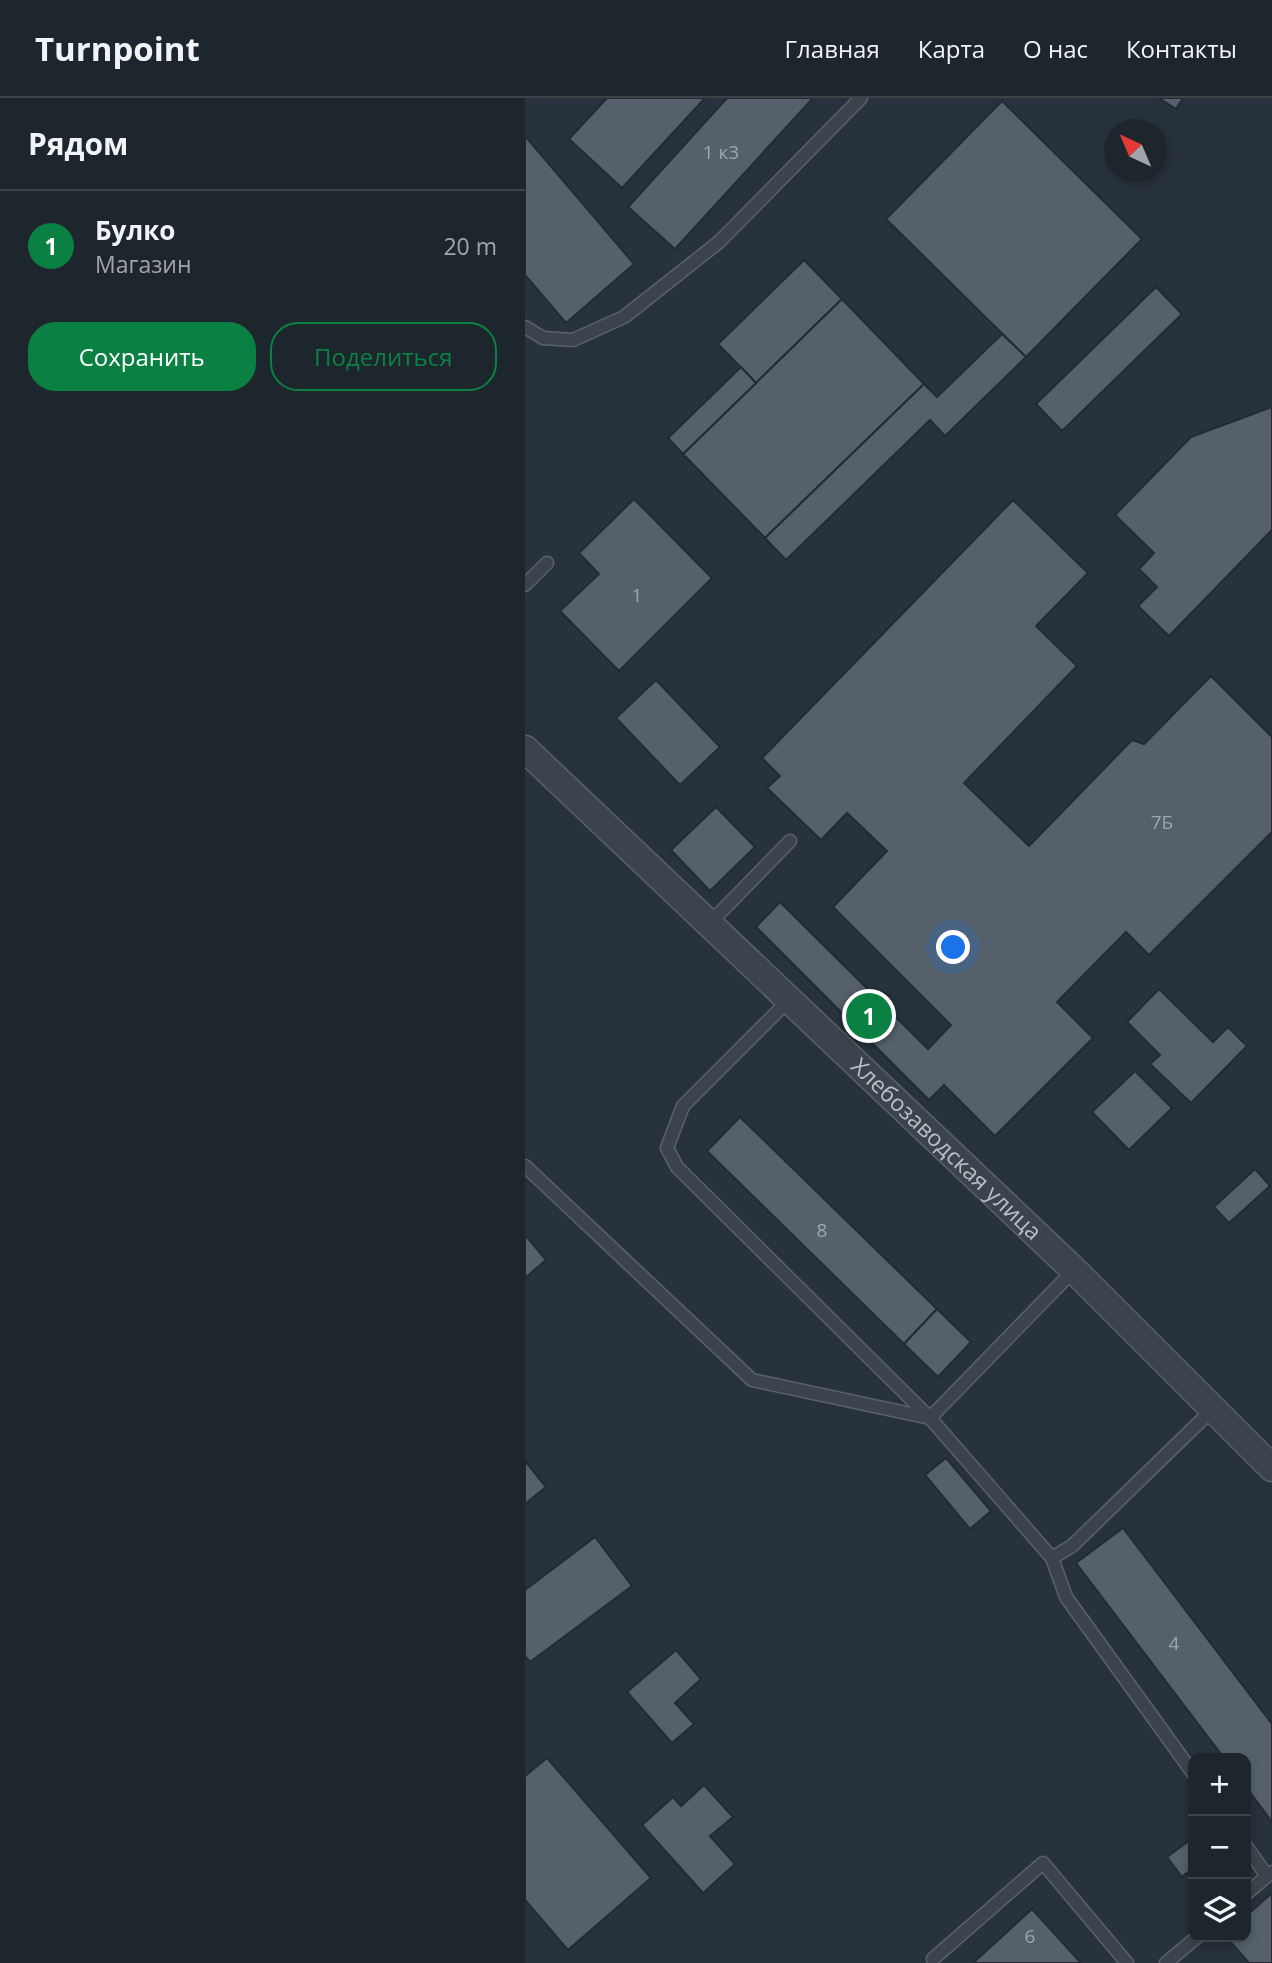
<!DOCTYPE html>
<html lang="ru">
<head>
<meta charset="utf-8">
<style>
  :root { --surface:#1e262d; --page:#2b3239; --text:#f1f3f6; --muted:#a1a5aa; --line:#3c4349; --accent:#0b8043 }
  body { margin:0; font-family:"Open Sans",sans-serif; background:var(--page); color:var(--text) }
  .controls { position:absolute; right:21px; bottom:21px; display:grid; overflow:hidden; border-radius:14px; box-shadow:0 4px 10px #0003 }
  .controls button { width:63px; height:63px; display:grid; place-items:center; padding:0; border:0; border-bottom:2px solid var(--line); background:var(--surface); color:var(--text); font:35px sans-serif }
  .compass { position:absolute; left:579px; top:21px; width:63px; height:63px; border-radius:50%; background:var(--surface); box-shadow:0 4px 10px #0003; rotate:316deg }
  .you { position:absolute; left:429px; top:850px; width:24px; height:24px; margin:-18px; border:5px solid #fff; border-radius:50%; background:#1a73e8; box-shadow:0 0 0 10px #1a73e833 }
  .badge { display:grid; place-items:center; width:46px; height:46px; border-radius:50%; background:var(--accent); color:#fff; font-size:23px; font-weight:700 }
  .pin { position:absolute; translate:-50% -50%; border:4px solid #fff; box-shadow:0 2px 7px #0006 }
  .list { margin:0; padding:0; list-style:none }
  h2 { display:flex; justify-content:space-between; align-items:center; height:91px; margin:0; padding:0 28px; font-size:30px }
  h2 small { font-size:23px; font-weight:400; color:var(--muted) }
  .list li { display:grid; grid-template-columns:46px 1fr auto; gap:21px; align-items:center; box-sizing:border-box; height:112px; padding:0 28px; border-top:2px solid var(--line) }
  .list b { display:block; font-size:26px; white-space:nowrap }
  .list p { margin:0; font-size:23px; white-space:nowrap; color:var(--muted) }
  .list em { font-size:23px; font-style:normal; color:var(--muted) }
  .actions { display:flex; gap:14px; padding:21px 28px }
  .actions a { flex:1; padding:16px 0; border:2px solid var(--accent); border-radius:28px; text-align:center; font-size:24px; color:var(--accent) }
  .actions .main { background:var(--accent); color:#fff }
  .icon { flex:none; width:38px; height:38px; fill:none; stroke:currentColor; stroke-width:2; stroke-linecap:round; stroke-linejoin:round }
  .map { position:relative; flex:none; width:747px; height:1865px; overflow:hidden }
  header { display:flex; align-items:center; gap:42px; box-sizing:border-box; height:98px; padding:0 35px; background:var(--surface); border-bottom:2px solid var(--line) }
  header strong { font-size:33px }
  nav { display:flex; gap:38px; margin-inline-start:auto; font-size:24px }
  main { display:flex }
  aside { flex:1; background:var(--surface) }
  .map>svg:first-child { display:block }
</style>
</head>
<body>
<header>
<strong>Turnpoint</strong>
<nav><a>Главная</a><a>Карта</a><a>О нас</a><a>Контакты</a></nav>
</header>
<main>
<aside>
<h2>Рядом<small></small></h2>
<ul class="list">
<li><span class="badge">1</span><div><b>Булко</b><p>Магазин</p></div><em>20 m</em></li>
</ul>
<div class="actions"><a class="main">Сохранить</a><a>Поделиться</a></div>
</aside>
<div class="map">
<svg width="747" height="1865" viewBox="0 0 747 1865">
  <rect width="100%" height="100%" fill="#28323c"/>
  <g fill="#55606b" stroke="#222b33" stroke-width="2">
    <path d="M82,0H180L97,90L44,41Z"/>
    <path d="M202,0H288L150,151L103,109Z"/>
    <path d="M634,0H658L651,11Z"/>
    <path d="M477,3L617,141L501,259L361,121Z"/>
    <path d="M0,38L109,166L41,225L0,177Z"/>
    <path d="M279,162L317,201L231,285L193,246Z"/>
    <path d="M631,189L657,216L537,333L511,306Z"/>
    <path d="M317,201L399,286L240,440L158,356Z"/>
    <path d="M477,236L501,259L420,338L405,322L261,462L240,440L399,286L412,299Z"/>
    <path d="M216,269L231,285L158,356L143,340Z"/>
    <path d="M747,309V432L644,538L613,508L632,489L614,471L629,455L590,417L666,339Z"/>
    <path d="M109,401L187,480L94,573L35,513L74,476L54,455Z"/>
    <path d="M488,402L563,475L511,528L552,568L439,685L504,748L607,642L619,646L686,578L747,639V734L624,857L601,834L532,904L568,940L470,1038L419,987L404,1002L231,829L255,804L403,951L426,927L308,809L362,753L322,715L296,742L242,690L255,678L237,660Z"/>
    <path d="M131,582L195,649L155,687L91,620Z"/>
    <path d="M191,709L230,749L185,793L146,752Z"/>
    <path d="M634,891L688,944L703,929L722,948L666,1005L625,966L635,957L602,924Z"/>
    <path d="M610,973L647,1010L604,1052L567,1014Z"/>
    <path d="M215,1019L412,1211L379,1246L182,1053Z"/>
    <path d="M730,1071L745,1088L704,1125L689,1109Z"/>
    <path d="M0,1137L21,1162L0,1180Z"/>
    <path d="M412,1211L446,1244L413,1279L379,1246Z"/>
    <path d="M421,1360L466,1413L445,1431L400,1377Z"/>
    <path d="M0,1363L21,1389L0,1406Z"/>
    <path d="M598,1430L747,1626V1724L721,1689V1660H699L551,1465Z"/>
    <path d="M70,1439L107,1488L5,1564L0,1558V1492Z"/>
    <path d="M151,1552L176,1581L150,1605L169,1626L147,1645L102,1594Z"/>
    <path d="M22,1660L126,1780L43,1852L0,1802V1678Z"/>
    <path d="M179,1687L208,1719L185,1738L210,1766L178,1795L117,1727L148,1699L156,1708Z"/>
    <path d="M668,1740V1770L657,1779L642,1759Z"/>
    <path d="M747,1795V1865H724L701,1839H721V1818Z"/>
    <path d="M507,1811L556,1865H448Z"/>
  </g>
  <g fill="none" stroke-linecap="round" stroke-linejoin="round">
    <g stroke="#59626a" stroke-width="15">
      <g id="lane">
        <path d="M0,229L18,240L48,242L99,219L194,144L336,0"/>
        <path d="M0,487L22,465"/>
        <path d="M184,826L265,743"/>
        <path d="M264,902L158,1008L142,1050L152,1069L405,1320L527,1460L541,1499L668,1675"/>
        <path d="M0,1068L227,1282L405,1320L549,1172"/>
        <path d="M527,1460L547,1448L688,1311"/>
        <path d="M721,1748L742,1778"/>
        <path d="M721,1796L747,1774"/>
        <path d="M408,1861L518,1765L602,1865"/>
        <path d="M641,1865L672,1839"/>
      </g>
    </g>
    <g stroke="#59626a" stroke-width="29">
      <g id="street">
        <path id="s1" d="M0,651L549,1172L747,1370"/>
      </g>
    </g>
    <use href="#lane" stroke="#3b444c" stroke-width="12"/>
    <use href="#street" stroke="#3b444c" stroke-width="26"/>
  </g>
  <g text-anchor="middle" stroke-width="6" stroke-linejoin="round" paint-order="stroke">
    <g font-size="19" fill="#9ea7b0">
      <text x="196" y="61">1 к3</text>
      <text x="112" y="504">1</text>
      <text x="637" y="731">7Б</text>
      <text x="297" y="1139">8</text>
      <text x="649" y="1552">4</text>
      <text x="505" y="1845">6</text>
    </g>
    <g font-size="23" fill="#b7bfc7" stroke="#202931">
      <text dy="8" stroke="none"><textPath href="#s1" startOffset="581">Хлебозаводская улица</textPath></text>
    </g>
  </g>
</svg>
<div class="controls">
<button>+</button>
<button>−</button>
<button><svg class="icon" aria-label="layers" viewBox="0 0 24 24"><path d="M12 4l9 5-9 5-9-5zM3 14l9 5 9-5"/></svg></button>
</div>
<svg class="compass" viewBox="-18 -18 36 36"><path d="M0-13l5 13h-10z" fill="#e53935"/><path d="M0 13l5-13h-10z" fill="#a1a5aa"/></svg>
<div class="you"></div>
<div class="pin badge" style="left:344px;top:918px">1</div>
</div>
</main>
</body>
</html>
